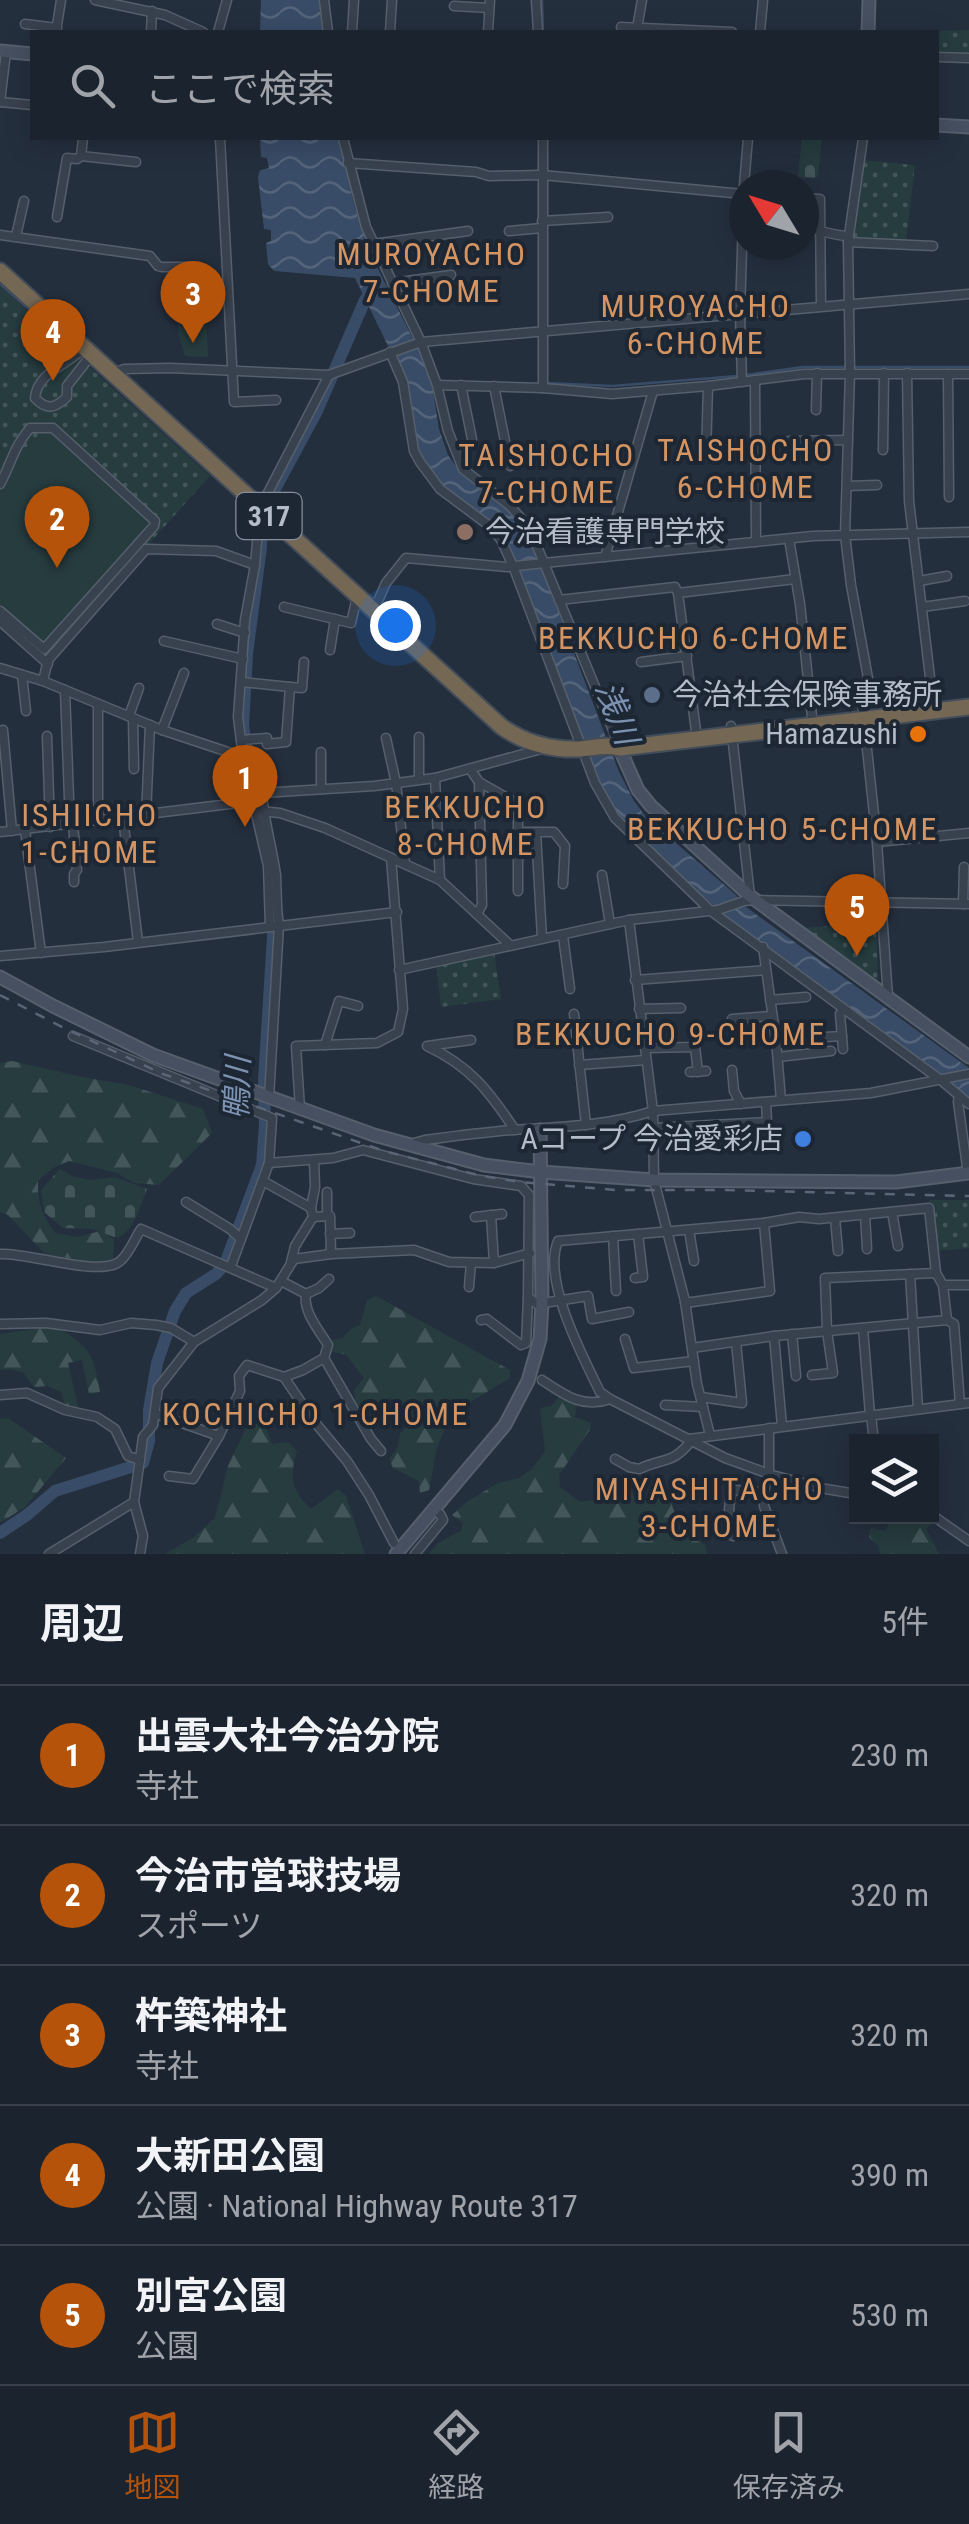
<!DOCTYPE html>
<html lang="ja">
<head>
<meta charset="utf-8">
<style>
  :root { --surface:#1b232e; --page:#242b36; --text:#f1f3f6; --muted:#a0a4aa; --line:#39404a; --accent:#b45309 }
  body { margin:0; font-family:"Roboto Condensed","Noto Sans JP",sans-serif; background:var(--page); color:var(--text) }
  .controls { position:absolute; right:30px; bottom:30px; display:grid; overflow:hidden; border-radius:0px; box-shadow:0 5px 25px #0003 }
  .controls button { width:90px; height:90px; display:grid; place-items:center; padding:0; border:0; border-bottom:2px solid var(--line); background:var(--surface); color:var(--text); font:50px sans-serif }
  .compass { position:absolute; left:729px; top:170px; width:90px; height:90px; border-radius:50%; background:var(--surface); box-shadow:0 5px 25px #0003; rotate:308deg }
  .you { position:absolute; left:395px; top:625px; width:35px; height:35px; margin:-25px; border:8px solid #fff; border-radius:50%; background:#1a73e8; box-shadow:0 0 0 15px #1a73e833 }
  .badge { display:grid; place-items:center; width:65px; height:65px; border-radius:50%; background:var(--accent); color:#fff; font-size:32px; font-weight:700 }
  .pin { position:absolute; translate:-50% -82px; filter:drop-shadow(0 2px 5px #0008) }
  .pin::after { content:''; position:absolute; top:52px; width:35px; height:30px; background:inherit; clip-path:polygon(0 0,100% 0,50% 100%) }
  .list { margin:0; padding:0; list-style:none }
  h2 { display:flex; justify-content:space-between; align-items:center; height:130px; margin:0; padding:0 40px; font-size:42px }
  h2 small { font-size:32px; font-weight:400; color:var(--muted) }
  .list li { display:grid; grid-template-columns:65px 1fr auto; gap:30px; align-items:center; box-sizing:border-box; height:140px; padding:0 40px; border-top:2px solid var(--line) }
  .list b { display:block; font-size:38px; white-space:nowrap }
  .list p { margin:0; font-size:32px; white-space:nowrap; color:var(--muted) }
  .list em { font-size:32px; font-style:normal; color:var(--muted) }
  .icon { flex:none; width:55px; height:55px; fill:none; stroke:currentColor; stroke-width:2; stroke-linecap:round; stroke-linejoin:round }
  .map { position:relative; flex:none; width:969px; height:1554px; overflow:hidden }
  .search { position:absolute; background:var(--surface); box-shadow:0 5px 25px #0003; left:30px; right:30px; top:30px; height:110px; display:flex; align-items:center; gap:25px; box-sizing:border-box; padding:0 35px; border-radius:0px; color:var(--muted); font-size:38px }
  .sheet { height:830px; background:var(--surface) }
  nav { display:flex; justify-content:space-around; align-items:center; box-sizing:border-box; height:140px; border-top:2px solid var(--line); background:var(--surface); font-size:28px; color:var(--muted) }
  nav a { display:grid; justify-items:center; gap:5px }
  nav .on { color:var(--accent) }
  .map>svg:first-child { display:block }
</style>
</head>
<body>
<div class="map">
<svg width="969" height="1554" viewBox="0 0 969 1554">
  <defs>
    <pattern id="grass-tufts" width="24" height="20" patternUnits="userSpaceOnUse" patternTransform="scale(2.5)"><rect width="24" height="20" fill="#263c3f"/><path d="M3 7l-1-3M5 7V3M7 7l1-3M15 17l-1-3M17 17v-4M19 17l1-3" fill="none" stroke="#435659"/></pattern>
    <pattern id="forest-firs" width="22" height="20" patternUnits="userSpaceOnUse" patternTransform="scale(2.5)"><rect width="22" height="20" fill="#263c3f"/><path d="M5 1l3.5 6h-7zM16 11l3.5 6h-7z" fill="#435659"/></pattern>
    <pattern id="cemetery-stones" width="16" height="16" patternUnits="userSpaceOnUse" patternTransform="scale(2.5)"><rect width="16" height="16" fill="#263c3f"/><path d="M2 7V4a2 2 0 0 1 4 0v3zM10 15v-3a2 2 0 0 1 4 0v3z" fill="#435659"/></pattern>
    <pattern id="park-dots" width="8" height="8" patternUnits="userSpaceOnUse" patternTransform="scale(2.5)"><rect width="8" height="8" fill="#263c3f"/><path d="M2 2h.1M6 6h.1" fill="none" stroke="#435659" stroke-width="1.8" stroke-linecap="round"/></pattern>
    <pattern id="water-waves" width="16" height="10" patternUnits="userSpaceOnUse" patternTransform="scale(2.5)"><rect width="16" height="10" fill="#394c67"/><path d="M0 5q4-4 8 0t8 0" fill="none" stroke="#53647b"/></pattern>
  </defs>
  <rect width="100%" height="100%" fill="#242f3e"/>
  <path fill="url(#grass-tufts)" d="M205,301L208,357L185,356L179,335L176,305Z"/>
  <g fill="url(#forest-firs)">
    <path d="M12,1061L82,1077L129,1085L203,1109L212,1133L159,1185L134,1183L117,1173L69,1161L55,1167L38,1180C37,1202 42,1215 55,1233L78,1237L100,1231L114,1239L113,1259L97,1263L45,1254L8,1215L0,1212V1063Z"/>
    <path d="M376,1296L510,1370V1378L452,1413L437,1447L429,1490L420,1493L419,1481L393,1468L389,1459L398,1447L400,1433L410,1424L404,1409L390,1398L375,1404L357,1407L354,1390L364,1378L346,1355L326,1350L325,1342L342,1338L352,1328L360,1325L367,1300Z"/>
    <path d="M56,1326C90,1348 93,1351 100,1392L89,1394L82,1360L68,1363L78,1407L66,1408L61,1392L47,1386L34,1387L23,1372L10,1369L0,1370V1334Z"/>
    <path d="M562,1394L578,1399L575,1417L591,1423L589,1431L559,1475L560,1487L580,1502L601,1499L618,1486L626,1485L632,1491L634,1498L648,1501L654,1494L661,1491L668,1493L681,1532L705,1545L707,1554H429L438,1543L462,1530V1522L452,1515L468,1501L498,1483L519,1478L532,1469L545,1451L540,1408L551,1406Z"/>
    <path d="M261,1414L272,1444L288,1442L297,1451C289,1477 291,1490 311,1509L338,1489L346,1496L365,1554H165L194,1537L215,1518L228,1466L248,1424Z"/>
    <path d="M8,1418L66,1458L25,1507L0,1523V1419Z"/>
    <path d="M878,1517H919L932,1524L926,1529L939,1554H880L879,1547L869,1537L871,1528L885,1531L889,1524Z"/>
  </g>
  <g fill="url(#cemetery-stones)">
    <path d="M802,138H822L818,176L816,178L798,177Z"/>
    <path d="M60,1169L72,1176L90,1180L115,1177L147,1189C140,1205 135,1231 117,1238L92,1229L63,1228L44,1212L41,1190Z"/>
  </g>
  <g fill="url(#park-dots)">
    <path d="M969,30V56L937,54L940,31Z"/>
    <path d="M862,160L915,165L906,242L849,240Z"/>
    <path d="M0,286L210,476L45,659L0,619Z"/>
    <path d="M876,923L878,984L801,928Z"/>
    <path d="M494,951L501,999L441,1007L436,964Z"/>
    <path d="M929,1200H969V1248L936,1251Z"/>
  </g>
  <path fill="#263c3f" d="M51,431L151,522L150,527L42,648L0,609V491L9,475Z"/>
  <g fill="url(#water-waves)">
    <path d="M261,0H319L323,32H260Z"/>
    <path d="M260,138H340L354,205L373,259L412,337L421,349L431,379L439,429L448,455L458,469L503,504L521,523L532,542L619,772L634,801L646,817L736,895L746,907L969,1068V1101L723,914L624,824L612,810L599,784L501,535L443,488L425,464L416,443L406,383L355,278L274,271L268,264L266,243L271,241V230L264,229L258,177L260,170L269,168L267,158L261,157Z"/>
  </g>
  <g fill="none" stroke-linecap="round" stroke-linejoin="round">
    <g stroke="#394c67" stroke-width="2.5">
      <path d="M542,0L543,32"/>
      <path d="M0,284L54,331"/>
      <path d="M746,375L803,367H969"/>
      <path d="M547,383L612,386L738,376"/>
    </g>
    <g stroke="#394c67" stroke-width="12">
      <path d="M268,502L316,413L365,300L375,287"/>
      <path d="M261,525V547L247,654L243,726L249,766L262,822"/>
      <path d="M0,1533L27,1515L55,1491L143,1463L149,1441V1410L157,1363L175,1311L186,1293L216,1274L225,1264L262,1165L265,1125L264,1080L273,936V901"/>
    </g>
    <g stroke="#565f6c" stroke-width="11">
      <g id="street">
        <path d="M95,0L165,15L203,32"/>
        <path d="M324,0L328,32"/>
        <path d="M536,0L538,32"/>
        <path d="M454,6L489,8"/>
        <path d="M25,24L57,28"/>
        <path d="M621,27L732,32"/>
        <path d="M637,28L642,0"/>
        <path d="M56,32L61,0"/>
        <path d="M151,32L152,11"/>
        <path d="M218,32L227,0"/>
        <path d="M352,32L354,0"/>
        <path d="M390,32L392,0"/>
        <path d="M488,32L490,0"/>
        <path d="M760,32L763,0"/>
        <path d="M936,57L969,58"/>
        <path d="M0,102L6,52"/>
        <path d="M0,102L32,105"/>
        <path d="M220,138L234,402L276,400"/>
        <path d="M343,138L366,227L421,342L437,385"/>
        <path d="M543,138V388"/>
        <path d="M863,138L848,242L850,373L845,535L851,585L868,678L862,687L863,712L877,842L888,997"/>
        <path d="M81,156L136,162"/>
        <path d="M348,163L476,172L489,176L542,175L743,194"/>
        <path d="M744,185L748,138"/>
        <path d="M804,198L820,199L821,306"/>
        <path d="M57,217L67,158L77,159L81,156L83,138"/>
        <path d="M542,221L608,217"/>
        <path d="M804,229C820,229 833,236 849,236"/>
        <path d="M509,231L542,228"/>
        <path d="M0,235L150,256L158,266L162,267H196"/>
        <path d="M16,236L24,201"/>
        <path d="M848,242L933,246"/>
        <path d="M373,244L468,231"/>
        <path d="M392,283L451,275"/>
        <path d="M84,348C68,365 37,372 35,398C47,411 55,408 67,397V386L92,354"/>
        <path d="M390,352L403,382L414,451L420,462L440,489L491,527L501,540L513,566L595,783L615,818L711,911L942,1081L969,1104"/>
        <path d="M907,373L909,501L934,711"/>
        <path d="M113,374L124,369L170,368L329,375L421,342L969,294"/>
        <path d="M948,374L949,497"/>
        <path d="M755,380L756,542"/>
        <path d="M742,382L740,313L744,187"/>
        <path d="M461,385L472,439"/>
        <path d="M494,386L510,466"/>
        <path d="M816,410L817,373"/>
        <path d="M789,441L848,440"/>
        <path d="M883,450L884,373"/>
        <path d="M706,455L708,386"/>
        <path d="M0,484C12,462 13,448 30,428H53L155,521L154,526L44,649L0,611"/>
        <path d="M847,486L877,485"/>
        <path d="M789,539L800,604L813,726"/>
        <path d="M605,557L653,391"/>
        <path d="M919,581L947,576"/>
        <path d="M559,600L675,587L678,593"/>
        <path d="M284,607L351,623L357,597"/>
        <path d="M922,607L965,601"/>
        <path d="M374,610L386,583L406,558L507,567L544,563L529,527L509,505L463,469L448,431L437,385L543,388L612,394L708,386L804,374H969"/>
        <path d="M0,621L48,664"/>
        <path d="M217,624L245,633"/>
        <path d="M164,641L243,659"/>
        <path d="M330,650L335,619"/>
        <path d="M641,662L687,656"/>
        <path d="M0,668L43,681L162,730L243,757"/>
        <path d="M22,675L26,711"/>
        <path d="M43,681L48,660L146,549L216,551L255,565"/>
        <path d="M290,687L302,688L304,662"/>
        <path d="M65,690L70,825"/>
        <path d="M98,705V821"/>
        <path d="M129,716L139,688"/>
        <path d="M133,718L134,769"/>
        <path d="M731,726L750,896"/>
        <path d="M3,730L12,831"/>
        <path d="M162,730L184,673"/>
        <path d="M47,736L50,827"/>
        <path d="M419,737V779"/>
        <path d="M386,738L396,783L405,863"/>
        <path d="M697,739L678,593L795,579"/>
        <path d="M241,740L267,738V744L286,742L290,687L241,682"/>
        <path d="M617,740L544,563L813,536L969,532"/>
        <path d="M321,752V789"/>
        <path d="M470,769L479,782L518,804V891"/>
        <path d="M435,778L440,880"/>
        <path d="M262,793C264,821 272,847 276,875C277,892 276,908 279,925L269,1098"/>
        <path d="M260,811L280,813L325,828L440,880L510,945"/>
        <path d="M146,816L150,725"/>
        <path d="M123,818L138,942"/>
        <path d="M73,824L77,870L74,874V882"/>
        <path d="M25,830L41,953"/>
        <path d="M0,832L246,802L253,801L262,793L374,786L435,778L545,748"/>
        <path d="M517,832H554L565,846L563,884"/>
        <path d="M536,832L542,938"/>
        <path d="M877,842L969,833"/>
        <path d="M602,875L610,924"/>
        <path d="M963,904L964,867"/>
        <path d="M477,914L482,905L479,782"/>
        <path d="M629,920L653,1111L654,1180L685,1301L697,1384L710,1435"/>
        <path d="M270,926L268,866L243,757L238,717L245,620L255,565L260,508L329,375"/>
        <path d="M563,936L570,989"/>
        <path d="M763,947L776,1040L781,1100"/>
        <path d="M0,956L104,947L397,912"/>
        <path d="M399,970L629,920L718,910L744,901L754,900L969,904"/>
        <path d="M635,980L766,970"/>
        <path d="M770,1000L806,997"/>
        <path d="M639,1009L681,1008"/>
        <path d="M574,1014L586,1125"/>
        <path d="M732,1019L771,1016"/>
        <path d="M73,1036L272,1118L269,1163"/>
        <path d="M471,1040L427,1046C470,1066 489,1091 515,1130"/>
        <path d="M776,1040L842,1036"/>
        <path d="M325,1045L339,1001L358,1006"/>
        <path d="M645,1048L695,1047L698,1072"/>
        <path d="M843,1049L840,1014L844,1009"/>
        <path d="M778,1057L831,1051"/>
        <path d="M579,1065L646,1060"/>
        <path d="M732,1070L734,1091L741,1104"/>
        <path d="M690,1072L706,1071"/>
        <path d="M959,1096L958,1102L968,1174"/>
        <path d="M300,1109L296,1046L377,1043L398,1032L403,1009L391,858"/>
        <path d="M654,1128L767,1122L766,1102"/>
        <path d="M414,1143L425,1140C454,1136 483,1132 512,1130C560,1127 607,1126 653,1111L871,1093L969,1074"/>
        <path d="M263,1181L311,1208"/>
        <path d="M186,1202L230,1229L241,1239"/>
        <path d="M892,1212L898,1246"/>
        <path d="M491,1215L494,1263"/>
        <path d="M865,1215L867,1249"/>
        <path d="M327,1216V1192"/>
        <path d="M313,1217L330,1216L331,1254"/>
        <path d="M475,1217L502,1214"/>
        <path d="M835,1218L838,1251"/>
        <path d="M689,1230L694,1261"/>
        <path d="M330,1234L350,1233"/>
        <path d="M613,1236L616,1291"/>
        <path d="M0,1254C27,1252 98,1277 119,1262C128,1256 135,1238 141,1229L276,1288"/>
        <path d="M291,1262L295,1246L313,1217L311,1208L315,1187L314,1160"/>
        <path d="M231,1266L269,1163L333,1158L363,1150L473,1179L521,1186L529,1195L528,1297L537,1304L588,1296L592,1319L629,1312"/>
        <path d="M910,1274L918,1409"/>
        <path d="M635,1278L643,1277L638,1234"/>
        <path d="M281,1281L306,1294C303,1312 319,1330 328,1345L324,1358L303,1370L284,1377L313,1420L347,1461L369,1495L394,1543"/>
        <path d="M943,1285L947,1320"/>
        <path d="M469,1287L471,1263"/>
        <path d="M306,1294L319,1288L329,1279"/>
        <path d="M685,1303L770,1291L764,1223"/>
        <path d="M481,1320L487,1319L521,1345L526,1343L528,1298"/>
        <path d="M0,1324L46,1323L100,1330L131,1323L156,1325L171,1328L194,1342"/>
        <path d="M863,1328L870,1415"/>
        <path d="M792,1334L796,1376"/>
        <path d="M774,1336L782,1426"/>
        <path d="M625,1339L634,1368L694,1361"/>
        <path d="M692,1348L774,1336L947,1320L954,1324L960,1404"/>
        <path d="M324,1358L371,1439L381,1451"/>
        <path d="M812,1375L833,1373L827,1331L825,1278L936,1273"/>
        <path d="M542,1380C564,1395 583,1409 610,1399"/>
        <path d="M0,1395L27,1393L65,1410L97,1417L115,1429L128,1456L140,1460"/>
        <path d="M701,1397L742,1403L736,1342"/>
        <path d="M665,1405L703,1407"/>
        <path d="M156,1414L219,1436L240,1391L239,1376L247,1365L284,1377"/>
        <path d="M871,1415L874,1442"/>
        <path d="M769,1428V1474L763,1494L764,1506L782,1554"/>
        <path d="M689,1439L969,1403"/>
        <path d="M615,1459L629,1467L639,1469C665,1457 672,1465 692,1440"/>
        <path d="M169,1476L193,1479L219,1436"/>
        <path d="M856,1494L826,1489L772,1475L725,1458L610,1399L600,1392C582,1355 542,1280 558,1241L764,1223L799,1217L819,1219L929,1208L936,1273L943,1285H969"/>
        <path d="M932,1515L969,1541"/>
        <path d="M733,1536L729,1509L731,1493L736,1490L763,1492"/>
        <path d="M49,1554L134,1502"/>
        <path d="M140,1554L143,1536L134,1502L143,1437L153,1425L158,1388L194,1342L262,1300L276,1288L294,1259L331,1254L414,1250L449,1262L494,1263L530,1253"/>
        <path d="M415,1554L443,1520L440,1514L432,1511"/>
      </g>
    </g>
    <g stroke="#565f6c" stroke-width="15">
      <g id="secondary">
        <path d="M868,32L869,0"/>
        <path d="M0,51L32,54"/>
        <path d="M936,125L969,127"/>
        <path d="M618,745L638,790L651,806L750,896L969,1057"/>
        <path d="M0,977L53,1006L153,1055L374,1135L484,1165L541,1172L654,1180L896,1182L969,1173"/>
        <path d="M396,1554L505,1425L528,1381L540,1339L542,1303L540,1130"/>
      </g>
    </g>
    <g stroke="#434c59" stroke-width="19">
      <path id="highway" d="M0,271L502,727C525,743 551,750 579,749C593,748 606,744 620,748L969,707"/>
    </g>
    <use href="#street" stroke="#38414e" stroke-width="8"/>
    <use href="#secondary" stroke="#465061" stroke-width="11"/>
    <use href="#highway" stroke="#746855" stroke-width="15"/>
    <path stroke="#5a6575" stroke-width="2.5" stroke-dasharray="10 10" stroke-linecap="butt" d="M0,995L64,1028L163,1074L384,1151L482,1176L520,1182L616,1190H723L969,1196"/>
  </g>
  <circle fill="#8d6e63" stroke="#1d2633" stroke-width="4" cx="465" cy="532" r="10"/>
  <circle fill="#5c6f8a" stroke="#1d2633" stroke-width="4" cx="652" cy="695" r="10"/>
  <circle fill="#e8710a" stroke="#1d2633" stroke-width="4" cx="918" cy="734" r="10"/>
  <circle fill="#3f7fe0" stroke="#1d2633" stroke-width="4" cx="803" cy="1139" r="10"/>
  <g text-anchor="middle" stroke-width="8" stroke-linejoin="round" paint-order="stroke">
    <rect fill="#1d2633" stroke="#878f9c" stroke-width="2.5" x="236.5" y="493" width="65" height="46" rx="8"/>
    <g font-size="28" font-weight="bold" fill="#b4bcc9">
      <text x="269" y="526">317</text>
    </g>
    <g font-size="30" fill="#b4bcc9" stroke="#1d2633" text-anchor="start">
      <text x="485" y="542">今治看護専門学校</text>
      <text x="672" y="705">今治社会保険事務所</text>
      <text x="898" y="744" text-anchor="end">Hamazushi</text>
      <text x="783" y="1149" text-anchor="end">Aコープ 今治愛彩店</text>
    </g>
    <g font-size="32" letter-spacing="2.5" fill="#d59563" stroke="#1d2633">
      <text x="432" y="265">MUROYACHO<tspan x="432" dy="37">7-CHOME</tspan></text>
      <text x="696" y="317">MUROYACHO<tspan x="696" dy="37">6-CHOME</tspan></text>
      <text x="746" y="461">TAISHOCHO<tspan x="746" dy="37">6-CHOME</tspan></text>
      <text x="547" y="466">TAISHOCHO<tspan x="547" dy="37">7-CHOME</tspan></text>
      <text x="694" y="649">BEKKUCHO 6-CHOME</text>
      <text x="466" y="818">BEKKUCHO<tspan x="466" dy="37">8-CHOME</tspan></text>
      <text x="90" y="826">ISHIICHO<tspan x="90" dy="37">1-CHOME</tspan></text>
      <text x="783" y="840">BEKKUCHO 5-CHOME</text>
      <text x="671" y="1045">BEKKUCHO 9-CHOME</text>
      <text x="316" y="1425">KOCHICHO 1-CHOME</text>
      <text x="710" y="1500">MIYASHITACHO<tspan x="710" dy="37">3-CHOME</tspan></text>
    </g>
    <g font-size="32" font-style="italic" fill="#7c92b1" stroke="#1d2633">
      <text transform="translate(617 713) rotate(69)" y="11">浅川</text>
      <text transform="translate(237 1088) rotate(-88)" y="11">鴨川</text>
    </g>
  </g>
</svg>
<div class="controls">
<button><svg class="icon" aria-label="layers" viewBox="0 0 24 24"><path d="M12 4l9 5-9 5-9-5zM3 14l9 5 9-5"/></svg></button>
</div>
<svg class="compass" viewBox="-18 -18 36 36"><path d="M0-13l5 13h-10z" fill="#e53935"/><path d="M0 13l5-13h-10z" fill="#a0a4aa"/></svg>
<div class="you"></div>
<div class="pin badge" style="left:245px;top:827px">1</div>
<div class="pin badge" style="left:57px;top:568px">2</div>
<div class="pin badge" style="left:193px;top:343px">3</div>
<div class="pin badge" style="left:53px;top:381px">4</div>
<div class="pin badge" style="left:857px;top:956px">5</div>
<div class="search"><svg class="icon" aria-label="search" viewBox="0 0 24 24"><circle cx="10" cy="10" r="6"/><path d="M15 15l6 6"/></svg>ここで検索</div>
</div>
<section class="sheet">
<h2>周辺<small>5件</small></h2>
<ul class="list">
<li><span class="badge">1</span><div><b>出雲大社今治分院</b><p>寺社</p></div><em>230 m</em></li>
<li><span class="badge">2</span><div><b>今治市営球技場</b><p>スポーツ</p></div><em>320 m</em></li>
<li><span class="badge">3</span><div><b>杵築神社</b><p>寺社</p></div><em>320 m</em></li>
<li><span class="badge">4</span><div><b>大新田公園</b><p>公園 · National Highway Route 317</p></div><em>390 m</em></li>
<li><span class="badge">5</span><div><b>別宮公園</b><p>公園</p></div><em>530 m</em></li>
</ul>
</section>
<nav>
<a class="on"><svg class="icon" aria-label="map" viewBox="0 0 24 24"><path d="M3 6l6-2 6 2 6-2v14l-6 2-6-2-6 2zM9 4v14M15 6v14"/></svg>地図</a>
<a><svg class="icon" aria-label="directions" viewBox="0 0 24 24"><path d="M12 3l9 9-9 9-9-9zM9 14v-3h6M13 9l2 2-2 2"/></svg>経路</a>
<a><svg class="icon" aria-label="saved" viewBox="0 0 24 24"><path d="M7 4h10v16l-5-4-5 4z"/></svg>保存済み</a>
</nav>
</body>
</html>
